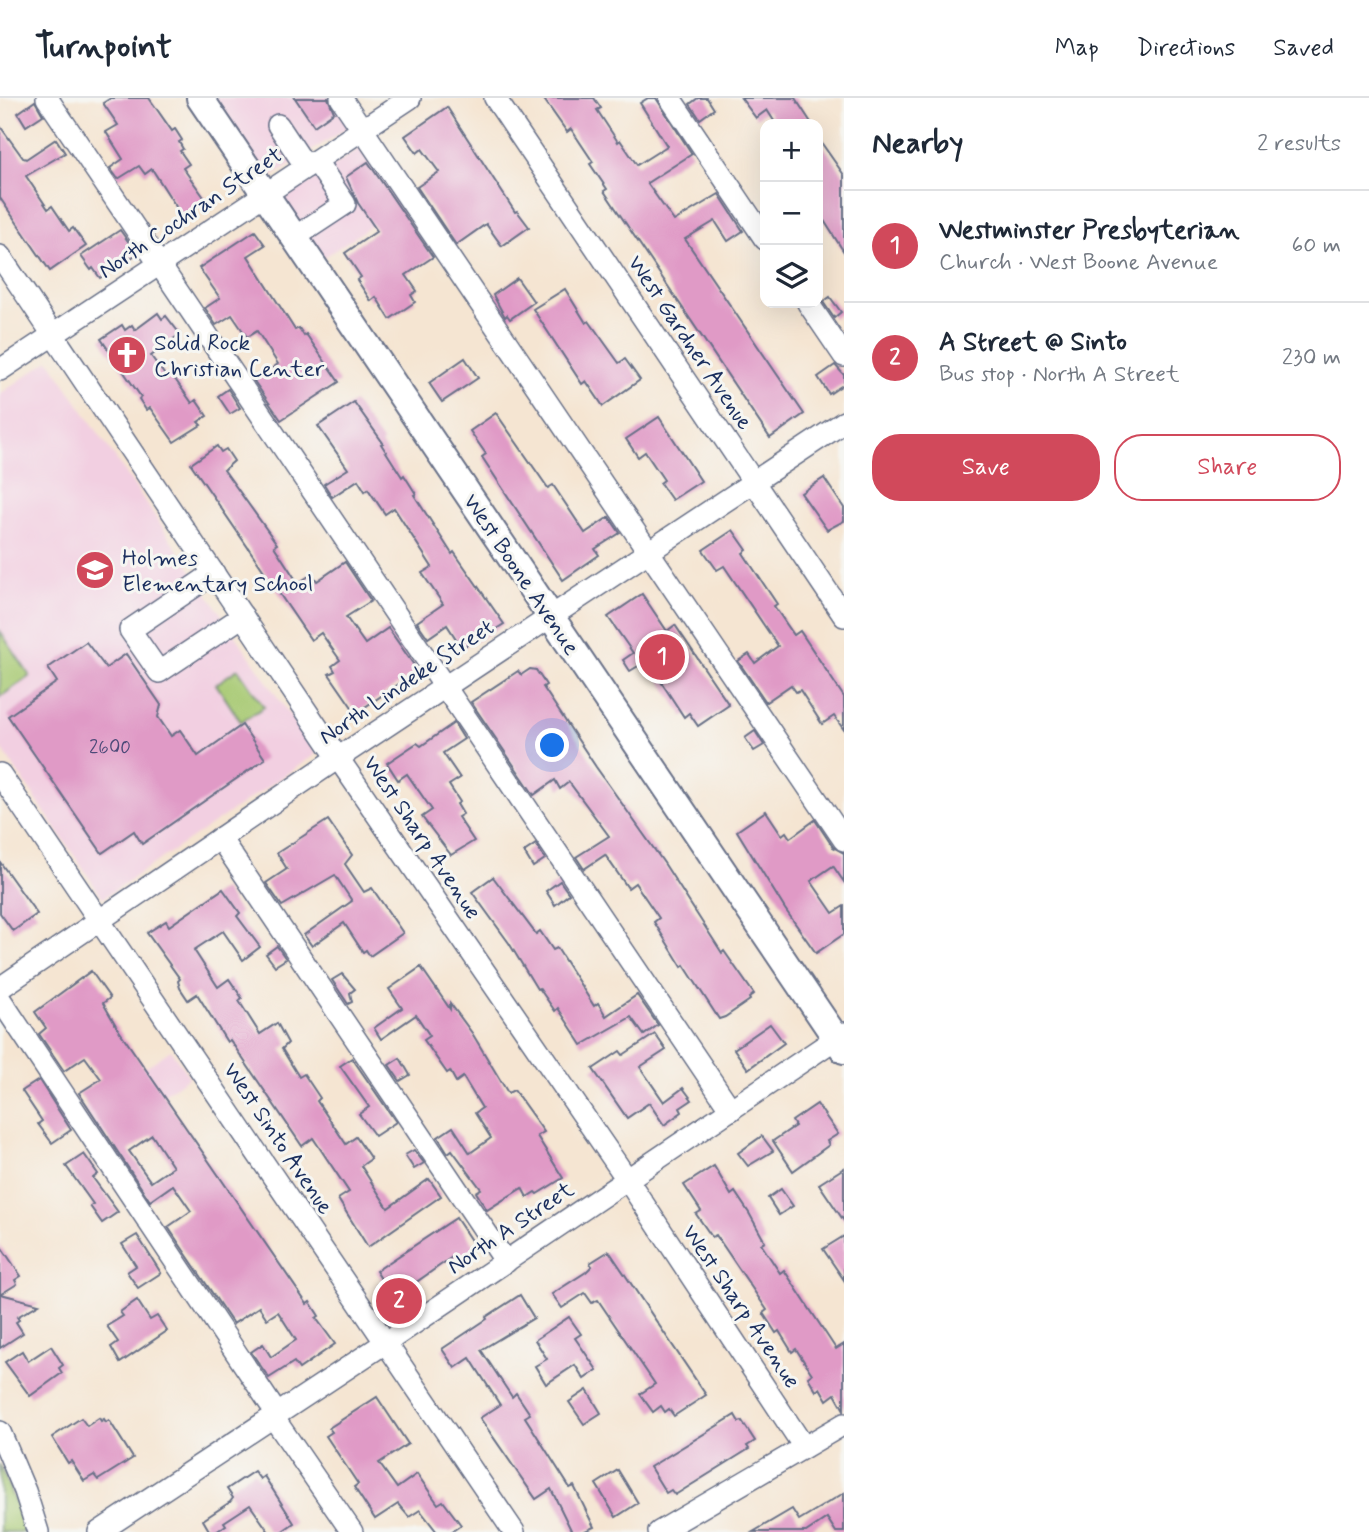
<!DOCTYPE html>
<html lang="en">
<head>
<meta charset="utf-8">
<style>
  :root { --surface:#fff; --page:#f6f6f7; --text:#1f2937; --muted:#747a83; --line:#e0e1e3; --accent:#d1495b }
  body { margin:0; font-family:Mynerve,sans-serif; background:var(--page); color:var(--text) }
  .controls { position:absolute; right:21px; top:21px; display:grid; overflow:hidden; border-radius:14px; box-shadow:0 7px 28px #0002 }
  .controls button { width:63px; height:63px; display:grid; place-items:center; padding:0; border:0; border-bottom:2px solid var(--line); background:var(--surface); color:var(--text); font:35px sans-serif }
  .you { position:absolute; left:553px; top:648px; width:24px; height:24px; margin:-18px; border:5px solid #fff; border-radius:50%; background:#1a73e8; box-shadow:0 0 0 10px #1a73e833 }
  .badge { display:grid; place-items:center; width:46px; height:46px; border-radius:50%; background:var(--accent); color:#fff; font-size:23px; font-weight:700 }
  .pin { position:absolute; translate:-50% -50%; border:4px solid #fff; box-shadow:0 2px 7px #0006 }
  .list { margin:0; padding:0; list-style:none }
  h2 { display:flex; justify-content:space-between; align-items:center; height:91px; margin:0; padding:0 28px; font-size:30px }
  h2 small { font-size:23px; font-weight:400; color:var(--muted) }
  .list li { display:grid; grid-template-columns:46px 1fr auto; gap:21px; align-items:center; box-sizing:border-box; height:112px; padding:0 28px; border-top:2px solid var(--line) }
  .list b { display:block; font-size:26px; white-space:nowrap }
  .list p { margin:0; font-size:23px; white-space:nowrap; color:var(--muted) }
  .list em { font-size:23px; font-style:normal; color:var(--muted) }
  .actions { display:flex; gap:14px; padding:21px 28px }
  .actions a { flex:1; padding:16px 0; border:2px solid var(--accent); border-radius:28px; text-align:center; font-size:24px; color:var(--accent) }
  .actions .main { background:var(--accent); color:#fff }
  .icon { flex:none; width:38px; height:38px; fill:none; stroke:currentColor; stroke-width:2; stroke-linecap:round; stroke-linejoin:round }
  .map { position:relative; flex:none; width:844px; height:1434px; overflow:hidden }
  header { display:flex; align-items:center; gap:42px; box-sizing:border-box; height:98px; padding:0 35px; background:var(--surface); border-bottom:2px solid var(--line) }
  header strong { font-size:33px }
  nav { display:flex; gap:38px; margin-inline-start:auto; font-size:24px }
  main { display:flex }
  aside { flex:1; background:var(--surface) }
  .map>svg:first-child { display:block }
</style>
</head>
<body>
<header>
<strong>Turnpoint</strong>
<nav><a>Map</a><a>Directions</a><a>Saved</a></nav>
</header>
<main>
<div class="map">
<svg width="844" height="1434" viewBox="0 0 844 1434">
  <rect width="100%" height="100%" fill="#f6f6f2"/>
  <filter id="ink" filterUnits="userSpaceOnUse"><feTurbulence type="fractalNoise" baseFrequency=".0143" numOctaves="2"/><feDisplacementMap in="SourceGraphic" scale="14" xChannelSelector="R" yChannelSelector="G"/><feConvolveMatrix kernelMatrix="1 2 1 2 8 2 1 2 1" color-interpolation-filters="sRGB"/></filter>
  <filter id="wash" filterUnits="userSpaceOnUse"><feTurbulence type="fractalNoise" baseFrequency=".00686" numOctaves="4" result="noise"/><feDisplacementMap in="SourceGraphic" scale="28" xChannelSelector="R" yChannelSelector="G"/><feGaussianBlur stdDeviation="1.57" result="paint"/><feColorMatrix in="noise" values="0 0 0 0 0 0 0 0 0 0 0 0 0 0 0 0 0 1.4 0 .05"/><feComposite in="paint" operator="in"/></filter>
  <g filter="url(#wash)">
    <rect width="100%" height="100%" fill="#f5e5d2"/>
    <g fill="#f2cfe1">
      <path d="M213,0H339L356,24L271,79H268Z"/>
      <path d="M369,44L408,103L323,160L285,104L286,100Z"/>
      <path d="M49,262L316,656L103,800L0,648V296Z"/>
      <path d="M171,952L189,979L102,1038L84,1011Z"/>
    </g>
    <g fill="#a7c972" stroke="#617c68" stroke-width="2">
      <path d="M0,533L30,578L0,599Z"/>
      <path d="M238,571L264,609L241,624L216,586Z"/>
      <path d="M0,1366L26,1434H0Z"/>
    </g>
    <g id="blocks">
      <g fill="#e09ac6" fill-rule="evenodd">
        <path d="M111,0H149L172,33L175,31L182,42L179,44L183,51L180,53L189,66L183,70L206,102L182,118L152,71L145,76L139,68L118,81L110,70L123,61L106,34L118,27L103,5Z"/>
        <path d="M295,0H328L334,14L314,28Z"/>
        <path d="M543,0H594L601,10L597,12L618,44L620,42L637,67L667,48L640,5L648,0H656L692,56L647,85L674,123L719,96L743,133L728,143L715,123L685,141L804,316L770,340L604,93L607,91L590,66L593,64L571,31L567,34Z"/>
        <path d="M698,0H707L714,11L700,21L690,6Z"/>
        <path d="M741,0H795L812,26H776L767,12L756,20Z"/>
        <path d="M35,3L43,17L26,28L18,15Z"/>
        <path d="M447,9L515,114L517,113L529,129L502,148L486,126L456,147L417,89L439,74L422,51L417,55L405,38Z"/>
        <path d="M0,28L23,60L26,61L56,41L65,55L26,78L48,111L52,108L69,133L73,130L86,148L50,173L0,100Z"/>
        <path d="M818,40L844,77V154L818,113Z"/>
        <path d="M368,64L433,159L406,177L417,193L411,197L415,204L390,221L376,199L371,203L357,182L361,179L345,155L377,133L358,105L346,79Z"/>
        <path d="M120,132L137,156L100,180L93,170L91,172L81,158Z"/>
        <path d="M255,133L265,147L248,158L295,232L299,230L304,238L306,236L339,284L281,322L254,283L278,266L257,233L247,239L232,217L216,227L205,210L220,200L199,170Z"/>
        <path d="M517,180L534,204L510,221L507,217L505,219L493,197Z"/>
        <path d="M565,191L586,225L589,223L619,265L625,261L640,282L603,308L586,283L582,286L533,211Z"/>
        <path d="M830,199L841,214L834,220L823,204Z"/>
        <path d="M158,215L162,221L166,218L180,236L151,258L167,280L172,277L192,305L196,302L207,318L198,324L201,327L174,344L150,310L146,312L139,301L141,299L101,241L122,227L125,232L132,227L135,232Z"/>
        <path d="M465,260L478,280L442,304L429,285Z"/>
        <path d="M835,267L844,277V286L829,296L818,279Z"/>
        <path d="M228,291L240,310L230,316L218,298Z"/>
        <path d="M354,304L383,345L381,346L402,379L404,377L416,396L414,397L452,456L454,454L504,526L475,544L474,542L462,550L447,527L428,540L417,524L443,506L422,475L432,469L394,410L385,416L368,391L365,393L358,382L332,399L324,386L348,371L318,328Z"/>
        <path d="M496,315L548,390L553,387L585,435L609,419L620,435L595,451L599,457L563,482L482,359L486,356L470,333Z"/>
        <path d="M659,319L701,383L672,402L660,385L664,382L645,354L638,359L626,341Z"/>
        <path d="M217,348L221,354L226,351L234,363L224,372L277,446L274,448L298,485L312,476L317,483L345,464L371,503L346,519L365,546L388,530L418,573L356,615L329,576L335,573L332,568L340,562L321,535L311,542L191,366Z"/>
        <path d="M824,380L844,410V423L827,432L801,395Z"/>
        <path d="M733,432L747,452L743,455L777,506L774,508L794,537L800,533L844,599V632L834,618L822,626L800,592L796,594L791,587L766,604L738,563L749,556L755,565L778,548L724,468L717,472L703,452Z"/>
        <path d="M642,496L667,533L675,527L729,607L698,628L689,615L684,619L654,573L652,574L645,564L630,573L623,562L633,555L608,519Z"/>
        <path d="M86,544L106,570L126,556L161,607L158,619L171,638L180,632L198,658L242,627L265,661L142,746L134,733L102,755L8,618L57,584L48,570Z"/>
        <path d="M530,571L536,572L546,587L543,589L596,669L664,765L722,855L724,853L754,896L749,900L750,902L725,919L719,921L684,867L682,869L654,824L659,820L635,785L628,790L605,757L584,771L576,759L609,738L569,684L560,691L555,682L534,697L471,604L518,573L521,577Z"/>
        <path d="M454,625L464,641L443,655L460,680L449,687L460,704L457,706L463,716L458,719L474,743L451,757L422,719L432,712L407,676L398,682L387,665L417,645L421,648Z"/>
        <path d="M755,633L764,647L754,653L745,640Z"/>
        <path d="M766,713L782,737L786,734L790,740L815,722L833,749L844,755V784L833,768L811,783L833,815L844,808V836L816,855L785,811L737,733Z"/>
        <path d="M328,722L352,757L345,766L364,794L372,790L403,835L370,858L366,852L363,854L344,825L312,848L304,837L352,803L335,777L282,808L266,785L287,771L277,755Z"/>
        <path d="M536,746L545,761L533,769L524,754Z"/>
        <path d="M0,764L37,816L13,833L0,815Z"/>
        <path d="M493,779L536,836L540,833L553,852L557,850L594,908L598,905L606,918L637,897L658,927L644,937L631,919L582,947L558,910L555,913L539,890L537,891L509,845L472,794Z"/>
        <path d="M560,783L569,796L555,807L546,793Z"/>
        <path d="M223,791L240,815L237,818L260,849L243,862L223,833L194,852L218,889L229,881L242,900L239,903L260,936L277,925L288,945L282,951L299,979L304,976L320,1000L317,1003L346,1046L356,1039L371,1061L361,1068L388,1110L429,1081L441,1098L368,1149L338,1101L349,1094L313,1040L302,1048L230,942L227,944L197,896L188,902L180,890L178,883L180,881L147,835L166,823L169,828Z"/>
        <path d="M277,848L286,861L275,868L266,856Z"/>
        <path d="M421,869L450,911V905L472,935L508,995L514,992L544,1034L537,1038L563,1080L537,1096L535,1094L527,1099L522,1090L487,1112L476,1094L481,1091L452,1052L448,1055L438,1039L453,1029L470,1055L491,1040L475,1015L482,1010L463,979L456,984L450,973L447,975L424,942L430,938L416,917L381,941L374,930L402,910L389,891Z"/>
        <path d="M91,873L110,900L103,905L118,931L307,1206L310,1204L319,1218L316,1220L335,1246L299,1271L294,1264L269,1280L251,1254L263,1246L271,1259L296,1242L278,1214L267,1221L259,1209L233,1226L168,1129L191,1113L173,1087L150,1103L79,995L101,981L85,959L64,973L39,936L46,930L35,914ZM152,1037L173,1069L151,1084L129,1053Z"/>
        <path d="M342,876L355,891L350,895L352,904L348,906L332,882Z"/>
        <path d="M770,926L784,945L748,971L734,951Z"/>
        <path d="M655,936L666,952L640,969L664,1004L683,990L692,1002L680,1010L682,1014L664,1027L649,1005L627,1020L593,971L620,953L623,957Z"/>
        <path d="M352,960L396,1024L375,1038L359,1016L369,1009L340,968Z"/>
        <path d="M400,960L410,977L400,983L389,967Z"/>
        <path d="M39,982L71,1032L52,1045L38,1026L42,1023L22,993Z"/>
        <path d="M817,1006L838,1036L827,1043L829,1047L793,1073L773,1043L795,1028L792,1023Z"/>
        <path d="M762,1038L773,1053L748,1068L738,1055Z"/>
        <path d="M414,1052L424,1065L414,1071L405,1057Z"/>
        <path d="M84,1056L98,1076L93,1080L118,1114L102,1125L90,1108L93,1106L66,1068Z"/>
        <path d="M714,1068L731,1097L735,1094L749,1115L765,1144L761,1146L780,1175L784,1172L836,1251L844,1246V1312L835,1296L827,1302L820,1290L816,1293L808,1279L812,1276L796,1251L792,1254L779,1233L776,1235L763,1215L767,1212L716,1137L712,1139L696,1116L701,1113L684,1087Z"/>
        <path d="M844,1070V1123L819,1086Z"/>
        <path d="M781,1091L793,1108L779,1117L768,1100Z"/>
        <path d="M456,1120L476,1150L456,1164L452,1159L388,1204L377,1187L383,1184L376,1173Z"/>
        <path d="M137,1137L161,1175L138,1190L127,1174L136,1168L122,1146Z"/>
        <path d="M844,1138V1182L823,1151Z"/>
        <path d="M0,1147L21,1178L15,1182L17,1186L1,1196L39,1206L17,1219L19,1222L16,1224L23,1235L0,1250Z"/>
        <path d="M609,1153L706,1297L674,1318L669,1311L665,1314L661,1308L653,1314L640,1296L655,1286L598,1202L592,1205L585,1195L562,1210L552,1196L586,1174L592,1168L590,1165Z"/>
        <path d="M520,1197L534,1220L481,1252L512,1299L516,1295L530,1316L525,1319L570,1390L574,1388L594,1429L583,1434H572L551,1391L536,1401L480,1320L500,1307L470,1260L455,1270L442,1251L487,1221L486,1219Z"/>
        <path d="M137,1202L150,1222L157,1218L167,1233L120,1265L111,1249L118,1244L107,1228L123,1218L120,1214Z"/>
        <path d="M569,1219L581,1236L575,1240L597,1272L584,1281L575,1267L546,1286L535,1268L547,1261L535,1242Z"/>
        <path d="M51,1248L63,1267L59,1270L62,1275L30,1298L5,1264L22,1253L28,1263Z"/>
        <path d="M587,1292L601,1315L584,1326L569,1304Z"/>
        <path d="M377,1299L408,1346L379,1365L397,1390L417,1376L438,1406L443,1403L461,1427L451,1434H437L420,1412L409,1419L398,1406L375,1421L354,1389L358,1386L326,1338L332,1334L329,1330Z"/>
        <path d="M735,1317L739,1324L742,1323L755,1343L747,1348L749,1351L675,1397L671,1392L666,1395L650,1369Z"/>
        <path d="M81,1320L87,1328L99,1320L101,1323L104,1321L106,1324L109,1322L133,1360L98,1382L94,1377L84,1383L71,1363L68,1365L52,1339Z"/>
        <path d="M618,1372L638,1405L616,1419L596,1386Z"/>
        <path d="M254,1373L260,1381L264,1378L294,1425L281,1434H269L250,1407L224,1424L226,1427L216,1434H210L203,1422L230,1404L233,1400L227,1391Z"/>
        <path d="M844,1395V1434H836L827,1420L806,1434H753L792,1411L799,1422Z"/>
      </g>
    </g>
  </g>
  <g filter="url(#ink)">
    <use href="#blocks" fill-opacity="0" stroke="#676f87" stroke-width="2"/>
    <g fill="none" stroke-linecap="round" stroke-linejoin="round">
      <g stroke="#676f87" stroke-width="24">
        <g id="minor">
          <path d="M47,0L731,1012"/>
          <path d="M341,0L844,742"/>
          <path d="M495,0L844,518"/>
          <path d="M670,0L765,141"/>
          <path d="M278,27L306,69"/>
          <path d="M295,139L345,106L316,63"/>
          <path d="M0,158L338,660L627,1081L804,1349"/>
          <path d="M808,205L844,258"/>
          <path d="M0,272L410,0"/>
          <path d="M214,475L130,532L159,574L243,518"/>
          <path d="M0,676L514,1434"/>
          <path d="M220,740L506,1164"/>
          <path d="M0,890L338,660L844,324"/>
          <path d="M0,901L277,1316"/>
          <path d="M273,1319L352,1434"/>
          <path d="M0,1334L25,1393L38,1434"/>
          <path d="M99,1434L385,1245L844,935"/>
          <path d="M659,1434L844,1326"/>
        </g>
      </g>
      <g stroke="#676f87" stroke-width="30">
        <path id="major" d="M200,0L844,952"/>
      </g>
      <use href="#minor" stroke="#fff" stroke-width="21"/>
      <use href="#major" stroke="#fff" stroke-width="26"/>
    </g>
  </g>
  <defs>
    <g id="church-disc" transform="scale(2.0125)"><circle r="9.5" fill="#d1495b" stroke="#f6f6f2"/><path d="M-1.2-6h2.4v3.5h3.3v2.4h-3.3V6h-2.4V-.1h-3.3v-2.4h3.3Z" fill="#fff"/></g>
    <g id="school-disc" transform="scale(2.0125)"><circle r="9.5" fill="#d1495b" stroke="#f6f6f2"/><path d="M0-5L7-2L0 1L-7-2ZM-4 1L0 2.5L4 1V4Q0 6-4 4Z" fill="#fff"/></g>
  </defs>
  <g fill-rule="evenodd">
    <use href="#church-disc" x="127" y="257"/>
    <use href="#school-disc" x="95" y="472"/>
  </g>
  <g text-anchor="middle" stroke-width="6" stroke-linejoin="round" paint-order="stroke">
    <g font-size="19" fill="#4c4a78">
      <text x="110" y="655">2600</text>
    </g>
    <g font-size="23" fill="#1b2f5e" stroke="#f6f6f2">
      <text transform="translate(190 114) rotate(-34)" y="8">North Cochran Street</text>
      <text transform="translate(691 244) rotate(56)" y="8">West Gardner Avenue</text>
      <text transform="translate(522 476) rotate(56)" y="8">West Boone Avenue</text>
      <text transform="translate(406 583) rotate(-34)" y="8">North Lindeke Street</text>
      <text transform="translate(423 739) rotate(56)" y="8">West Sharp Avenue</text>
      <text transform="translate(279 1040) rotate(56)" y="8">West Sinto Avenue</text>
      <text transform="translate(510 1129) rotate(-34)" y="8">North A Street</text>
      <text transform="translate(742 1208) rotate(56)" y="8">West Sharp Avenue</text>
    </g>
    <g font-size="23" fill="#1b2f5e" stroke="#f6f6f2" text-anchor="start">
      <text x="154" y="252">Solid Rock<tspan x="154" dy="26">Christian Center</tspan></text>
      <text x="122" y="467">Holmes<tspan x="122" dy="26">Elementary School</tspan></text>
    </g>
  </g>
</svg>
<div class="controls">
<button>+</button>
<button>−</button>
<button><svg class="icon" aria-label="layers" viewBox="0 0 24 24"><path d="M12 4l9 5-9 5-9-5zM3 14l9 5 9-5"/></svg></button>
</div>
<div class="you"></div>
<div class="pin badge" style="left:662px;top:559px">1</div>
<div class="pin badge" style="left:399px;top:1203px">2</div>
</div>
<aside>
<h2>Nearby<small>2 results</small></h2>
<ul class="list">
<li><span class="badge">1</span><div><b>Westminster Presbyterian</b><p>Church · West Boone Avenue</p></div><em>60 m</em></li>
<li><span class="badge">2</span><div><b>A Street @ Sinto</b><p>Bus stop · North A Street</p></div><em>230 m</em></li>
</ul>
<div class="actions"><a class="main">Save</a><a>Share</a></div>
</aside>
</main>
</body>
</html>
